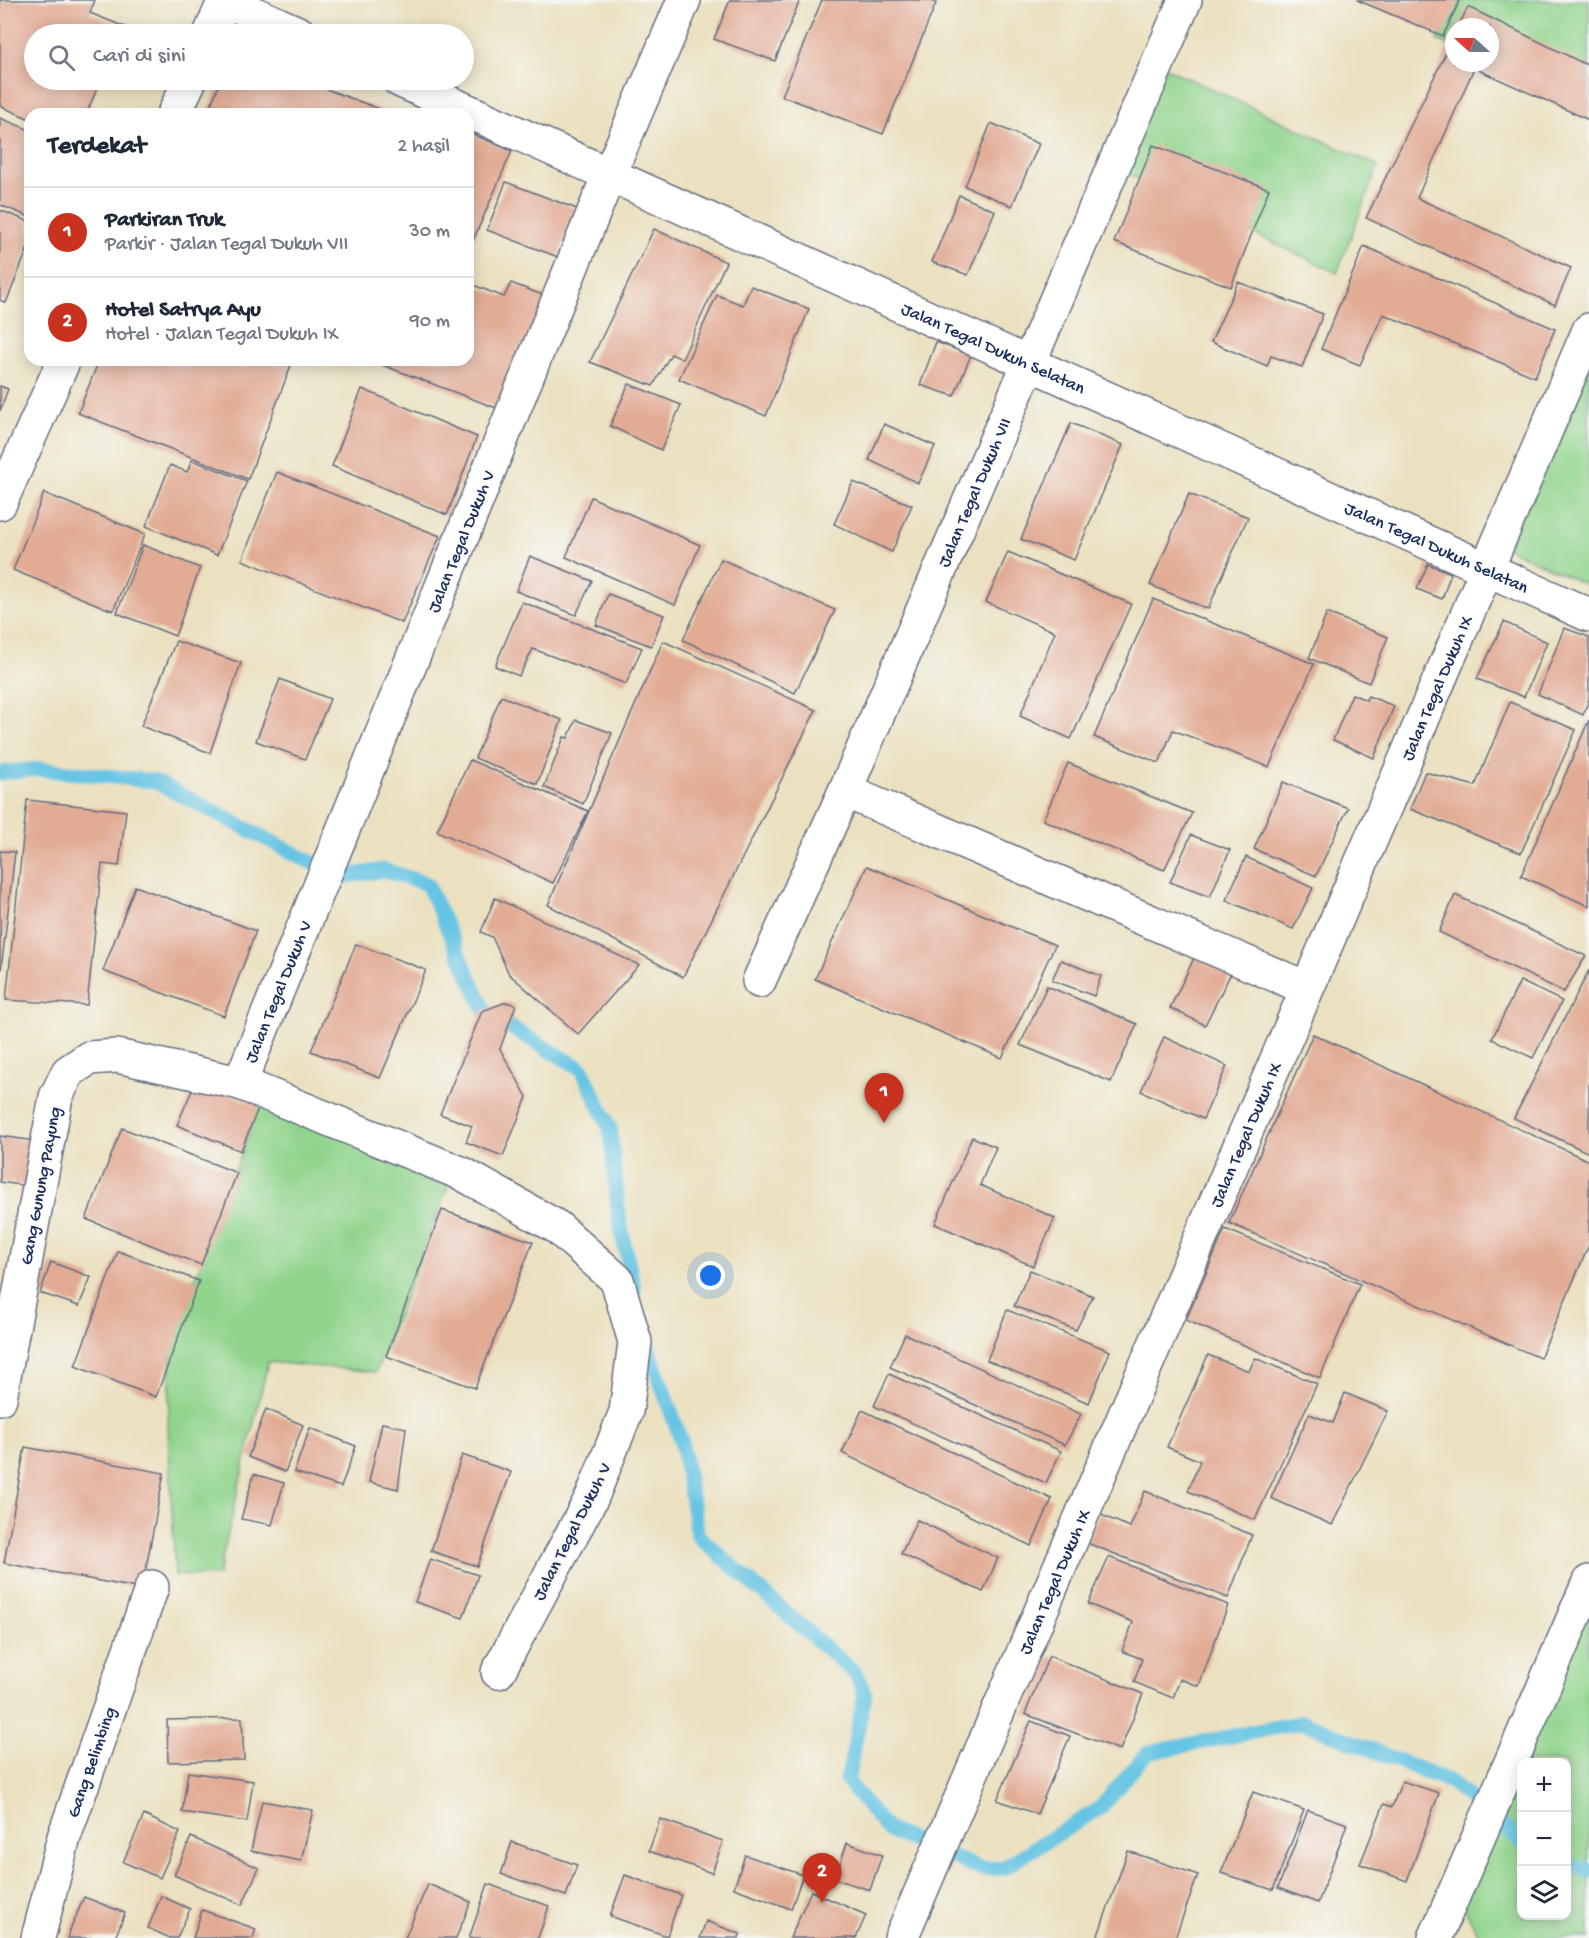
<!DOCTYPE html>
<html lang="id">
<head>
<meta charset="utf-8">
<style>
  :root { --surface:#fff; --page:#f2f2f3; --text:#1f2937; --muted:#747a83; --line:#e0e1e3; --accent:#c8321e }
  body { margin:0; font-family:"Gochi Hand",sans-serif; background:var(--page); color:var(--text) }
  .controls { position:absolute; right:18px; bottom:18px; display:grid; overflow:hidden; border-radius:12px; box-shadow:0 3px 15px #0003 }
  .controls button { width:54px; height:54px; display:grid; place-items:center; padding:0; border:0; border-bottom:2px solid var(--line); background:var(--surface); color:var(--text); font:30px sans-serif }
  .compass { position:absolute; left:1445px; top:18px; width:54px; height:54px; border-radius:50%; background:var(--surface); box-shadow:0 3px 15px #0003; rotate:291deg }
  .you { position:absolute; left:711px; top:1276px; width:21px; height:21px; margin:-15px; border:4px solid #fff; border-radius:50%; background:#1a73e8; box-shadow:0 0 0 9px #1a73e833 }
  .badge { display:grid; place-items:center; width:39px; height:39px; border-radius:50%; background:var(--accent); color:#fff; font-size:20px; font-weight:700 }
  .pin { position:absolute; translate:-50% -50px; filter:drop-shadow(0 2px 3px #0008) }
  .pin::after { content:''; position:absolute; top:32px; width:21px; height:18px; background:inherit; clip-path:polygon(0 0,100% 0,50% 100%) }
  .list { margin:0; padding:0; list-style:none }
  h2 { display:flex; justify-content:space-between; align-items:center; height:78px; margin:0; padding:0 24px; font-size:26px }
  h2 small { font-size:20px; font-weight:400; color:var(--muted) }
  .list li { display:grid; grid-template-columns:39px 1fr auto; gap:18px; align-items:center; box-sizing:border-box; height:90px; padding:0 24px; border-top:2px solid var(--line) }
  .list b { display:block; font-size:22px; white-space:nowrap }
  .list p { margin:0; font-size:20px; white-space:nowrap; color:var(--muted) }
  .list em { font-size:20px; font-style:normal; color:var(--muted) }
  .icon { flex:none; width:33px; height:33px; fill:none; stroke:currentColor; stroke-width:2; stroke-linecap:round; stroke-linejoin:round }
  .map { position:relative; flex:none; width:1589px; height:1938px; overflow:hidden }
  .search { position:absolute; background:var(--surface); box-shadow:0 3px 15px #0003; left:24px; top:24px; width:450px; height:66px; display:flex; align-items:center; gap:15px; box-sizing:border-box; padding:0 21px; border-radius:33px; color:var(--muted); font-size:22px }
  .panel { position:absolute; background:var(--surface); box-shadow:0 3px 15px #0003; left:24px; top:108px; width:450px; height:258px; border-radius:18px }
  .map>svg:first-child { display:block }
</style>
</head>
<body>
<div class="map">
<svg width="1589" height="1938" viewBox="0 0 1589 1938">
  <rect width="100%" height="100%" fill="#f6f6f2"/>
  <filter id="ink" filterUnits="userSpaceOnUse"><feTurbulence type="fractalNoise" baseFrequency=".0167" numOctaves="2"/><feDisplacementMap in="SourceGraphic" scale="12" xChannelSelector="R" yChannelSelector="G"/><feConvolveMatrix kernelMatrix="1 2 1 2 8 2 1 2 1" color-interpolation-filters="sRGB"/></filter>
  <filter id="wash" filterUnits="userSpaceOnUse"><feTurbulence type="fractalNoise" baseFrequency=".008" numOctaves="4" result="noise"/><feDisplacementMap in="SourceGraphic" scale="24" xChannelSelector="R" yChannelSelector="G"/><feGaussianBlur stdDeviation="1.35" result="paint"/><feColorMatrix in="noise" values="0 0 0 0 0 0 0 0 0 0 0 0 0 0 0 0 0 1.4 0 .05"/><feComposite in="paint" operator="in"/></filter>
  <g filter="url(#wash)">
    <rect width="100%" height="100%" fill="#ebe1c0"/>
    <g fill="#90d48c" stroke="#568275" stroke-width="1.5" fill-rule="evenodd">
      <path d="M1456,0H1589V110L1490,63V27H1454V47L1437,40Z"/>
      <path d="M1164,67L1378,166L1337,273L1116,168Z"/>
      <path d="M1589,334V586L1498,544Z"/>
      <path d="M260,1099L453,1174L376,1372L268,1362L218,1576L175,1575L168,1425L172,1338L233,1178Z"/>
      <path d="M1589,1590V1938H1480L1455,1890ZM1522,1762H1566V1916H1522Z"/>
    </g>
    <g fill="none" stroke-linecap="round" stroke-linejoin="round">
      <g stroke="#65c4e3" stroke-width="15">
        <path d="M0,773L39,769L154,781L340,877L384,870L427,884L486,1013L582,1069L610,1128L619,1219L634,1289"/>
        <path d="M645,1339L681,1440L698,1536L856,1674L865,1694L847,1781L888,1830L981,1869L1003,1868L1100,1808L1147,1753L1303,1722L1451,1782L1522,1843"/>
        <path d="M1566,1864L1589,1871"/>
      </g>
    </g>
    <g id="blocks">
      <g fill="#e2ab94">
        <path d="M0,0H95L90,13L125,27L121,34H34V80H101L86,114H30V119L0,106Z"/>
        <path d="M730,0H800L775,61L714,39Z"/>
        <path d="M822,0H929L936,3L883,134L782,96Z"/>
        <path d="M1357,0H1460L1443,36Z"/>
        <path d="M1468,7L1589,66V120L1474,68L1417,198L1571,268L1555,305L1366,218L1454,36V63H1490V27H1458Z"/>
        <path d="M221,80H302L393,114H207Z"/>
        <path d="M0,118L30,130V217L0,205Z"/>
        <path d="M991,123L1039,144L1012,206L965,186Z"/>
        <path d="M468,132L512,151L468,252Z"/>
        <path d="M1153,145L1269,189L1231,287L1114,242Z"/>
        <path d="M506,182L577,209L558,257L487,230Z"/>
        <path d="M959,195L995,211L968,275L932,262Z"/>
        <path d="M0,210L30,222V243L6,303L0,300Z"/>
        <path d="M654,229L726,262L682,359L671,354L653,386L590,362Z"/>
        <path d="M1364,246L1555,329L1535,377L1383,314L1360,365L1321,349Z"/>
        <path d="M1238,282L1323,314L1302,367L1271,356L1267,366L1211,342Z"/>
        <path d="M468,283L504,297L511,283L548,297L499,409L369,360H468Z"/>
        <path d="M751,286L809,309L766,416L679,379L717,295L743,305Z"/>
        <path d="M936,342L971,355L954,396L920,385Z"/>
        <path d="M99,360H293L248,479L78,413Z"/>
        <path d="M629,384L681,405L661,450L610,426Z"/>
        <path d="M0,386L8,389L0,411Z"/>
        <path d="M362,389L477,437L447,515L332,466Z"/>
        <path d="M1071,423L1123,445L1074,560L1021,539Z"/>
        <path d="M884,424L935,446L918,483L869,460Z"/>
        <path d="M192,460L247,481L217,555L146,526L170,465L187,472Z"/>
        <path d="M277,472L440,536L402,623L242,560Z"/>
        <path d="M853,482L912,505L892,552L834,524Z"/>
        <path d="M44,493L145,534L113,611L13,570Z"/>
        <path d="M1189,494L1248,517L1208,609L1150,585Z"/>
        <path d="M591,497L700,545L675,605L566,557Z"/>
        <path d="M143,545L200,568L175,636L117,613Z"/>
        <path d="M1008,552L1131,604L1071,739L1020,716L1055,632L986,602Z"/>
        <path d="M530,556L592,581L576,615L516,591Z"/>
        <path d="M721,559L835,610L795,693L683,640Z"/>
        <path d="M1428,564L1451,573L1442,599L1417,589Z"/>
        <path d="M608,594L664,615L651,646L596,625Z"/>
        <path d="M1153,599L1314,664L1269,767L1173,730L1159,763L1094,737Z"/>
        <path d="M522,602L642,648L626,684L533,649L519,676L495,666Z"/>
        <path d="M1327,613L1388,637L1369,683L1309,658Z"/>
        <path d="M1504,622L1547,642L1524,697L1477,679Z"/>
        <path d="M1564,628L1589,637V699L1583,715L1538,694Z"/>
        <path d="M176,641L241,663L210,753L141,726Z"/>
        <path d="M663,641L816,710L683,977L548,905Z"/>
        <path d="M280,679L330,699L305,759L256,741Z"/>
        <path d="M1352,694L1366,700L1368,696L1394,706L1374,758L1333,740Z"/>
        <path d="M501,696L562,720L537,784L475,758Z"/>
        <path d="M1510,702L1576,730L1521,853L1410,809L1425,772L1475,786Z"/>
        <path d="M576,720L612,733L583,804L544,787L564,737L568,738Z"/>
        <path d="M1589,720V906L1521,876Z"/>
        <path d="M470,760L588,811L553,883L437,831Z"/>
        <path d="M1068,763L1192,813L1164,870L1043,820Z"/>
        <path d="M1283,782L1348,808L1316,876L1254,849Z"/>
        <path d="M27,800L126,811L119,866L102,864L87,1005L6,1000Z"/>
        <path d="M1191,835L1230,850L1210,897L1170,882Z"/>
        <path d="M0,851L15,852L1,970H0Z"/>
        <path d="M1246,857L1313,888L1293,929L1226,900Z"/>
        <path d="M867,866L1055,945L1002,1058L815,979Z"/>
        <path d="M135,886L256,931L224,1016L103,971Z"/>
        <path d="M1455,895L1586,956L1564,992L1439,932Z"/>
        <path d="M495,898L639,965L578,1034L509,974L492,937L481,932Z"/>
        <path d="M356,944L426,970L380,1078L311,1051Z"/>
        <path d="M1196,954L1232,971L1205,1025L1170,1008Z"/>
        <path d="M1061,960L1101,976L1094,996L1052,980Z"/>
        <path d="M1589,970V1153L1514,1118Z"/>
        <path d="M1520,981L1562,1001L1533,1058L1492,1039Z"/>
        <path d="M1047,986L1137,1024L1111,1082L1020,1045Z"/>
        <path d="M506,1002L516,1005L500,1049L527,1097L503,1156L466,1142L472,1126L440,1114L482,1011Z"/>
        <path d="M1313,1034L1589,1161V1245L1540,1358L1229,1223Z"/>
        <path d="M1164,1037L1227,1066L1203,1119L1141,1091Z"/>
        <path d="M196,1081L259,1106L241,1151L177,1125Z"/>
        <path d="M122,1128L237,1173L201,1265L86,1219Z"/>
        <path d="M0,1136L35,1141L27,1186L0,1182Z"/>
        <path d="M972,1137L996,1147L980,1185L1055,1218L1033,1266L935,1224Z"/>
        <path d="M442,1210L533,1242L475,1388L386,1356Z"/>
        <path d="M1225,1229L1360,1284L1320,1378L1186,1320Z"/>
        <path d="M118,1251L199,1281L156,1397L75,1366Z"/>
        <path d="M51,1262L91,1277L79,1306L40,1293Z"/>
        <path d="M1030,1270L1093,1296L1076,1330L1014,1306Z"/>
        <path d="M1007,1310L1110,1351L1089,1403L987,1360Z"/>
        <path d="M905,1334L1081,1414L1065,1445L890,1367Z"/>
        <path d="M1208,1355L1249,1371L1255,1358L1317,1384L1255,1520L1188,1491L1200,1461L1167,1447Z"/>
        <path d="M889,1374L1061,1451L1046,1483L874,1406Z"/>
        <path d="M1345,1393L1388,1411L1332,1525L1271,1498L1309,1414L1333,1423Z"/>
        <path d="M266,1409L303,1425L285,1472L248,1457Z"/>
        <path d="M862,1410L1052,1499L1031,1546L842,1453Z"/>
        <path d="M382,1423L406,1428L398,1489L369,1482Z"/>
        <path d="M310,1428L356,1446L341,1487L294,1472Z"/>
        <path d="M25,1447L164,1473L142,1589L4,1563Z"/>
        <path d="M462,1455L511,1472L477,1566L431,1551Z"/>
        <path d="M254,1474L284,1483L272,1525L241,1519Z"/>
        <path d="M1145,1491L1252,1535L1228,1598L1087,1543L1099,1514L1130,1527Z"/>
        <path d="M917,1520L998,1558L983,1592L901,1554Z"/>
        <path d="M1109,1557L1228,1605L1199,1686L1180,1679L1173,1698L1134,1682L1142,1659L1122,1651L1133,1622L1088,1604Z"/>
        <path d="M430,1559L478,1575L463,1618L415,1602Z"/>
        <path d="M1049,1656L1143,1694L1120,1750L1025,1714Z"/>
        <path d="M242,1718L244,1760L168,1762L167,1720Z"/>
        <path d="M1031,1721L1070,1736L1037,1814L997,1800Z"/>
        <path d="M188,1772L253,1781L247,1822L182,1812Z"/>
        <path d="M1402,1781L1439,1793L1407,1881L1360,1864L1384,1804L1392,1807Z"/>
        <path d="M1253,1792L1304,1810L1273,1890L1221,1873Z"/>
        <path d="M262,1801L313,1810L301,1861L251,1851Z"/>
        <path d="M1308,1810L1347,1824L1318,1903L1278,1888Z"/>
        <path d="M144,1815L180,1832L160,1878L123,1862Z"/>
        <path d="M660,1819L723,1841L712,1873L649,1851Z"/>
        <path d="M191,1837L259,1868L242,1905L174,1875Z"/>
        <path d="M512,1842L577,1865L566,1896L501,1874Z"/>
        <path d="M847,1843L882,1855L870,1890L835,1879Z"/>
        <path d="M1128,1851L1198,1875L1175,1938H1097Z"/>
        <path d="M745,1855L803,1875L791,1909L734,1888Z"/>
        <path d="M625,1875L681,1895L667,1936L610,1916Z"/>
        <path d="M428,1884L471,1902L456,1938H405Z"/>
        <path d="M488,1884L549,1906L538,1938H469Z"/>
        <path d="M811,1891L866,1915L856,1938H790Z"/>
        <path d="M161,1896L190,1909L177,1938H170L148,1928Z"/>
        <path d="M84,1897L125,1913L115,1938H67Z"/>
        <path d="M202,1910L256,1929L253,1938H193Z"/>
        <path d="M706,1921L740,1934L739,1938H700Z"/>
      </g>
    </g>
  </g>
  <g filter="url(#ink)">
    <use href="#blocks" fill-opacity="0" stroke="#646d80" stroke-width="1.5"/>
    <g fill="none" stroke-linecap="round" stroke-linejoin="round">
      <g stroke="#646d80" stroke-width="36">
        <g id="minor">
          <path d="M224,0L300,34"/>
          <path d="M210,34L225,0"/>
          <path id="s1" d="M399,80L1589,615"/>
          <path d="M174,114L190,80"/>
          <path d="M0,503L64,360"/>
          <path d="M845,791L1306,988"/>
          <path id="s2" d="M759,981L845,791L1185,0"/>
          <path id="s3" d="M240,1083L609,175L684,0"/>
          <path id="s4" d="M0,1398L56,1097L68,1072L89,1058L117,1056L240,1083L463,1174L557,1227L617,1280L635,1342L626,1412L592,1497L498,1672"/>
          <path id="s5" d="M38,1938L64,1837L152,1587"/>
          <path id="s6" d="M901,1938L1589,330"/>
          <path d="M1435,1938L1589,1582"/>
        </g>
      </g>
      <use href="#minor" stroke="#fff" stroke-width="33"/>
    </g>
  </g>
  <g text-anchor="middle" stroke-width="4.5" stroke-linejoin="round" paint-order="stroke">
    <g font-size="18" fill="#1b2f5e" stroke="#f6f6f2">
      <text dy="6" stroke="none"><textPath href="#s1" startOffset="652">Jalan Tegal Dukuh Selatan</textPath></text>
      <text dy="6" stroke="none"><textPath href="#s2" startOffset="534">Jalan Tegal Dukuh VII</textPath></text>
      <text dy="6" stroke="none"><textPath href="#s3" startOffset="585">Jalan Tegal Dukuh V</textPath></text>
      <text dy="6" stroke="none"><textPath href="#s1" startOffset="1138">Jalan Tegal Dukuh Selatan</textPath></text>
      <text dy="6" stroke="none"><textPath href="#s6" startOffset="1360">Jalan Tegal Dukuh IX</textPath></text>
      <text dy="6" stroke="none"><textPath href="#s3" startOffset="99">Jalan Tegal Dukuh V</textPath></text>
      <text dy="6" stroke="none"><textPath href="#s6" startOffset="874">Jalan Tegal Dukuh IX</textPath></text>
      <text dy="6" stroke="none"><textPath href="#s4" startOffset="216">Gang Gunung Payung</textPath></text>
      <text transform="translate(571 1531) rotate(-63)" y="6">Jalan Tegal Dukuh V</text>
      <text dy="6" stroke="none"><textPath href="#s6" startOffset="388">Jalan Tegal Dukuh IX</textPath></text>
      <text dy="6" stroke="none"><textPath href="#s5" startOffset="184">Gang Belimbing</textPath></text>
    </g>
  </g>
</svg>
<div class="controls">
<button>+</button>
<button>−</button>
<button><svg class="icon" aria-label="layers" viewBox="0 0 24 24"><path d="M12 4l9 5-9 5-9-5zM3 14l9 5 9-5"/></svg></button>
</div>
<svg class="compass" viewBox="-18 -18 36 36"><path d="M0-13l5 13h-10z" fill="#e53935"/><path d="M0 13l5-13h-10z" fill="#747a83"/></svg>
<div class="you"></div>
<div class="pin badge" style="left:884px;top:1123px">1</div>
<div class="pin badge" style="left:822px;top:1903px">2</div>
<div class="search"><svg class="icon" aria-label="search" viewBox="0 0 24 24"><circle cx="10" cy="10" r="6"/><path d="M15 15l6 6"/></svg>Cari di sini</div>
<section class="panel">
<h2>Terdekat<small>2 hasil</small></h2>
<ul class="list">
<li><span class="badge">1</span><div><b>Parkiran Truk</b><p>Parkir · Jalan Tegal Dukuh VII</p></div><em>30 m</em></li>
<li><span class="badge">2</span><div><b>Hotel Satrya Ayu</b><p>Hotel · Jalan Tegal Dukuh IX</p></div><em>90 m</em></li>
</ul>
</section>
</div>
</body>
</html>
